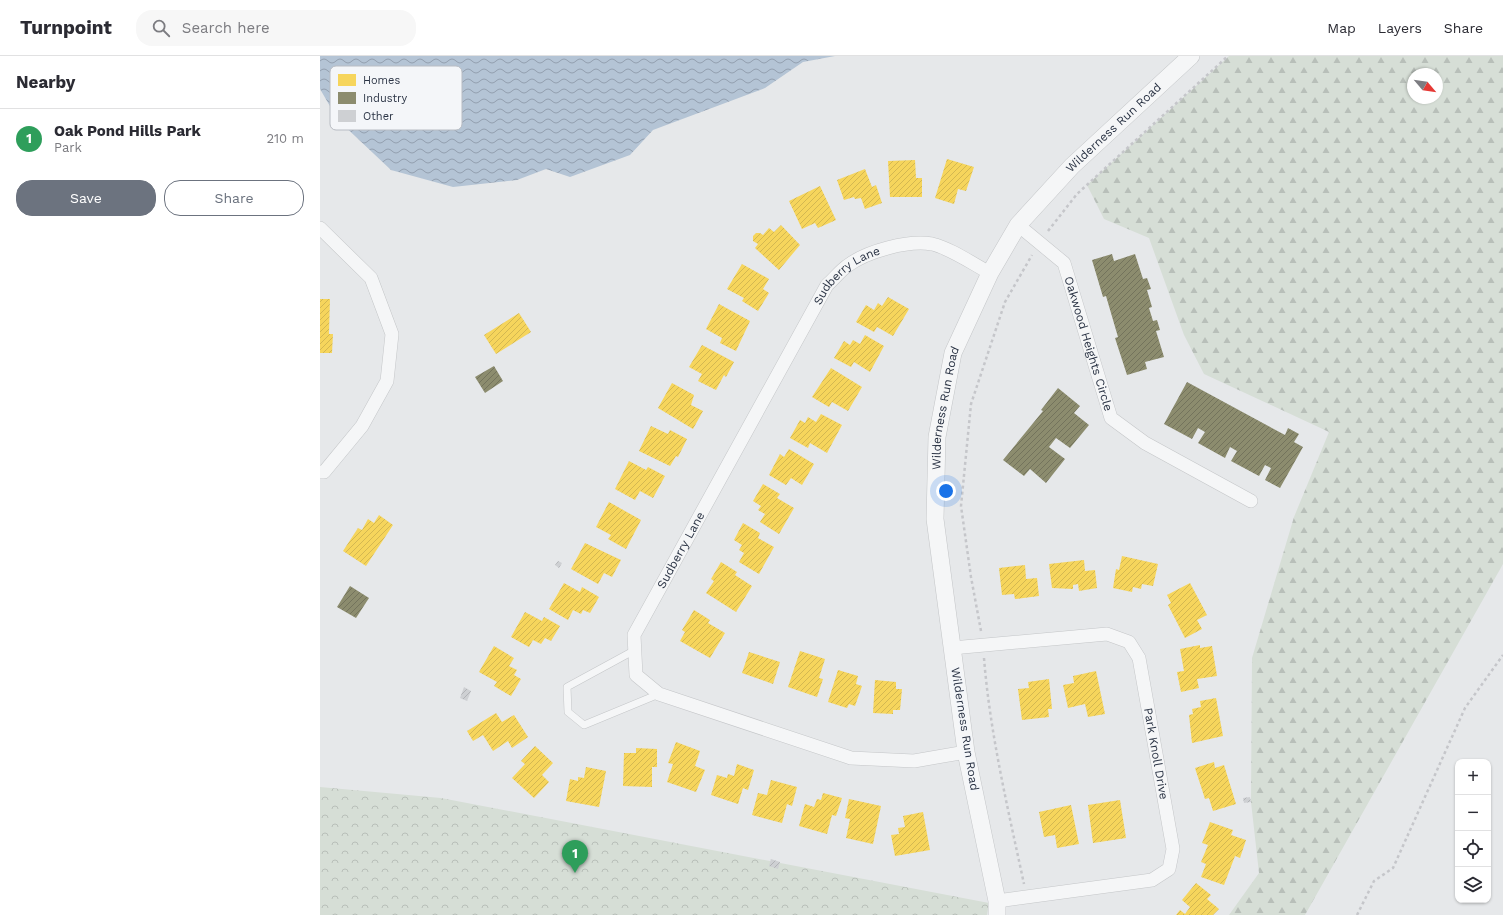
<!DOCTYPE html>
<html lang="en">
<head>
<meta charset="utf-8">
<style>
  :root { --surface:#fff; --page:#f7f7f7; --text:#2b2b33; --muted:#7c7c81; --line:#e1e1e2; --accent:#6c737f }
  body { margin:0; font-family:"Work Sans",sans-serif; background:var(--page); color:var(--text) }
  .controls { position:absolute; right:12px; bottom:12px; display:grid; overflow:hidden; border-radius:8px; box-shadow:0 1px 3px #0004 }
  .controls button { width:36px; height:36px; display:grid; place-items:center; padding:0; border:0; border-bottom:1px solid var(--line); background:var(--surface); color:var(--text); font:20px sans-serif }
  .compass { position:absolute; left:1087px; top:12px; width:36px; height:36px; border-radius:50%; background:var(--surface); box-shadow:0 1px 3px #0004; rotate:119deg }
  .you { position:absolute; left:626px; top:435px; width:14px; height:14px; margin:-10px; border:3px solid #fff; border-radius:50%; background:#1a73e8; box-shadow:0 0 0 6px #1a73e833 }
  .badge { display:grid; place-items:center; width:26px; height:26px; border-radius:50%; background:var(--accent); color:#fff; font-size:13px; font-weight:700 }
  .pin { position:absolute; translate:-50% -33px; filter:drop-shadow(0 1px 2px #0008) }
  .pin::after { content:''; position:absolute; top:21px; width:14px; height:12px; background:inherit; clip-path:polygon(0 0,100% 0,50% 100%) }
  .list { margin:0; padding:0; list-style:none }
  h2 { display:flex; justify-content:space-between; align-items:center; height:52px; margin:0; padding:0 16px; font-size:17px }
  h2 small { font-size:13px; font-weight:400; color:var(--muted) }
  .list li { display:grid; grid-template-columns:26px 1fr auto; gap:12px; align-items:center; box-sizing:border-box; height:60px; padding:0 16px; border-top:1px solid var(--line) }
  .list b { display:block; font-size:15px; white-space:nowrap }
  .list p { margin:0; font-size:13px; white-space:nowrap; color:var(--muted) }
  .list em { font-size:13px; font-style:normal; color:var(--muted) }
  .actions { display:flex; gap:8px; padding:12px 16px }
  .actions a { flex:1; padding:9px 0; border:1px solid var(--accent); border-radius:16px; text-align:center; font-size:14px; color:var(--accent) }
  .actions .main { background:var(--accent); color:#fff }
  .icon { flex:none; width:22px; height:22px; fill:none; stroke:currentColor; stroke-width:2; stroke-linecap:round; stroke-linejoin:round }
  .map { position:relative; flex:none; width:1183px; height:859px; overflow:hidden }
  header { display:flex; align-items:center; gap:24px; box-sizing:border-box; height:56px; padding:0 20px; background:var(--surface); border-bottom:1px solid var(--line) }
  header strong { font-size:19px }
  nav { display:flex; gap:22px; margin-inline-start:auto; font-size:14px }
  .search { width:280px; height:36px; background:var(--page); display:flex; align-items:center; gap:10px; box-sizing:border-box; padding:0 14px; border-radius:16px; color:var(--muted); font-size:15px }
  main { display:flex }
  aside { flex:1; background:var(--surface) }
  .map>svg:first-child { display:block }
</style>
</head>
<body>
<header>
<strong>Turnpoint</strong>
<div class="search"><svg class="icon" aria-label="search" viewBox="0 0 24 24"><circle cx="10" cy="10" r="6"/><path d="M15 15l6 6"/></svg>Search here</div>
<nav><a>Map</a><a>Layers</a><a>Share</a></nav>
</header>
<main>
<aside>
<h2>Nearby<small></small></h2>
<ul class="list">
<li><span class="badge" style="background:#2e9e5b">1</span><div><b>Oak Pond Hills Park</b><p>Park</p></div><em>210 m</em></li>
</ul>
<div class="actions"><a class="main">Save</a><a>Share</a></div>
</aside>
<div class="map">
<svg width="1183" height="859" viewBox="0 0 1183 859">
  <defs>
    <pattern id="forest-firs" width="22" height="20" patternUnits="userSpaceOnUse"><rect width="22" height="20" fill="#d6ded6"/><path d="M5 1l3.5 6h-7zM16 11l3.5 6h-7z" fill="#b8bfb9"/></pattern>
    <pattern id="park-crowns" width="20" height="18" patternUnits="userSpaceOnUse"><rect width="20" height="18" fill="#d6ded6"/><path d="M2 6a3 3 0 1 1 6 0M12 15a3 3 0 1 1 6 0" fill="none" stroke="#b8bfb9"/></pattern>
    <pattern id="water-waves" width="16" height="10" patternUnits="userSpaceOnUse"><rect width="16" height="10" fill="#b4c4d5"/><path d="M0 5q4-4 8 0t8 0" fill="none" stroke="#93a0af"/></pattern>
    <pattern id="homes-hatch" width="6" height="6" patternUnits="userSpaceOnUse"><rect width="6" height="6" fill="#f6d55c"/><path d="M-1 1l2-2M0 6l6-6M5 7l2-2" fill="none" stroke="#d3b751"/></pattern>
    <pattern id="industry-hatch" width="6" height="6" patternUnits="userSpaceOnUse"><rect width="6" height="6" fill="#8c8c6e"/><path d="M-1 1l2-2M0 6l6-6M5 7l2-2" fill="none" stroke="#73735c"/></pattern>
    <pattern id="building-hatch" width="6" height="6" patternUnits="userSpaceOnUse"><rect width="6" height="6" fill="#ced0d3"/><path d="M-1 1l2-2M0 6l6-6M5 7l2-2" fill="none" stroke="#b1b3b6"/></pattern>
  </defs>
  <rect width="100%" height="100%" fill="#e6e8ea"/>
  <path fill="url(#forest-firs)" fill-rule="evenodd" d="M909,0H1183V508L985,859H909L939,817L931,746L932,602L974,461L1009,376L884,318L864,279L829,182L784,163L767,129ZM1093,18H1117V42H1093Z"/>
  <path fill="url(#park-crowns)" d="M0,731L121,742L669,847L667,859H0Z"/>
  <path fill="url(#water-waves)" d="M0,0H515L483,6L445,32L333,74L310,99L250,121L226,113L197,124L133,131L71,114L18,64L0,33Z"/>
  <g fill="url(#homes-hatch)">
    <path d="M627,103L654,111L646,135L638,133L634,148L615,142Z"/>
    <path d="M595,104L596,122H602V141H570L568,105Z"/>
    <path d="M545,113L552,131L556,129L562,147L545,153L541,142L535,143L534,141L524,144L517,124Z"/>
    <path d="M500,130L516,164L498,172L495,167L482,173L469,145Z"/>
    <path d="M461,169L480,189L459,214L435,192L438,188L433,185V180L436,177H440L443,179L449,172L454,176Z"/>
    <path d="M422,208L449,223L443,233L449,237L438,255L422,245L424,242L407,233Z"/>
    <path d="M568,241L589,253L573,280L557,271L554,276L536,266L546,249L554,254L558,247L562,250Z"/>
    <path d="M0,243H10L9,278H13L12,297H0Z"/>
    <path d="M399,248L430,265L416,295L400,287L402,282L386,273Z"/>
    <path d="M199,257L211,276L176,298L164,279Z"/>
    <path d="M545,279L564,290L550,316L534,306L531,311L514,302L524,285L530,289L533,284L540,288Z"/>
    <path d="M382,289L414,306L406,321L404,319L396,334L378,325L382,318L369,311Z"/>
    <path d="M511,312L542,331L528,355L512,346L509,351L492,341Z"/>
    <path d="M352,327L374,339L371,349L383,355L373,373L338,352Z"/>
    <path d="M501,358L522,369L507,397L490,387L488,392L470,382L480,364L485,367L488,361L496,366Z"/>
    <path d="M331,370L348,378L350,374L367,383L358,401L356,400L350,410L319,395Z"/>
    <path d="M469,393L494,408L482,429L471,422L466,429L449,419L460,398L464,401Z"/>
    <path d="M309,405L326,414L328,411L345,420L333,442L320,435L315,444L295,433Z"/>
    <path d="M443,428L460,438L457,442L474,452L459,478L440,466L445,458L438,454L441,450L433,445Z"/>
    <path d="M289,446L321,464L306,493L288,483L291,479L276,471Z"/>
    <path d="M59,459L73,469L46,510L23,495L38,472L42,474L48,463L54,467Z"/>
    <path d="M423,467L440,477L438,482L454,491L439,518L419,506L424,497L419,494L422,489L414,484Z"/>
    <path d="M265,487L301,504L292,521L284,517L278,528L251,513Z"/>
    <path d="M802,500L838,508L833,530L822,528L821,533L813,531L812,536L793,532L796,513L799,514Z"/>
    <path d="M764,504L765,515L775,514L777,532L759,535L758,528L753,529V533L732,532L729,508Z"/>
    <path d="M401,506L417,516L415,519L432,530L416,556L386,537L394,525L391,523Z"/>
    <path d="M705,509L706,523L717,522L719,540L695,543L694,538L682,539L679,512Z"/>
    <path d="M244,527L260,536L262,531L279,541L270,557L263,554L261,558L253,554L248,564L229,553Z"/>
    <path d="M870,527L887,559L877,564L882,573L865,582L848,549L851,547L847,539Z"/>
    <path d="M374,554L390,564L388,567L405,577L390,602L360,585L365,576L362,574Z"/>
    <path d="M205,556L222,565L224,561L240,570L231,585L225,582L221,588L213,584L209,591L191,581Z"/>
    <path d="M880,589V592L892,590L897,620L877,623L879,632L861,636L857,616L864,615L860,593Z"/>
    <path d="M174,590L194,602L189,610L197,614L194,619L201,623L191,640L174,630L177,626L159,616Z"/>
    <path d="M480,595L505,603L499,622L503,623L497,641L468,631Z"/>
    <path d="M429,596L460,606L453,628L422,617Z"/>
    <path d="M518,614L538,620L536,628L542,630L535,650L529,648L527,652L508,646Z"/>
    <path d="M776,615L785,658L768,661L765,648L748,652L743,629L754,627L753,620Z"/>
    <path d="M729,623L732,653H728L729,661L702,664L698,633L709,632L708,626Z"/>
    <path d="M555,624L576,626V633H582L580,654H573V658L553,657Z"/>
    <path d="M896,642L903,680L872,687L869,659L873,658L872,653L881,651L880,645Z"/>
    <path d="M176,657L182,666L194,659L208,681L192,692L188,685L173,695L163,679L153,685L147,675Z"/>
    <path d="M356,686L380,695L375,710L385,714L376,736L347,726L353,708L348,707Z"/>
    <path d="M215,690L233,707L222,719L229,726L214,742L192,722L205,708L201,705Z"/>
    <path d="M316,692L337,693V711H332V731L303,730L304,697H316Z"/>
    <path d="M894,706L895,712L904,709L916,748L893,755L889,742L885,743L875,712Z"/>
    <path d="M417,708L434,714L428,734L423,732L418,748L391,739L397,719L407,722L408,718L414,720Z"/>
    <path d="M266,711L286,715L279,751L246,745L250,723L258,725V721L264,722Z"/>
    <path d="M451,724L477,731L472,750L467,748L462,767L432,759L438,737L447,739Z"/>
    <path d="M503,737L522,742L516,760L512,759L507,778L479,770L485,748L494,751L497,743L501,744Z"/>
    <path d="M529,743L561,750L553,788L526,782L530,763L525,762Z"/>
    <path d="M800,744L806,782L773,787L768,749Z"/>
    <path d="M751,749L759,788L737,792L735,779L724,781L719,756Z"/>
    <path d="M603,756L610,794L575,800L571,779L579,778L578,772L585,771L583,760Z"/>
    <path d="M890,766L913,774L911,779L926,784L920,802L915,800L904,829L881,821L886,808L881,806L888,789L882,787Z"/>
    <path d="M876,827L891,839L887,843L899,853L893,859H856L860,854L865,858L870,851L862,844Z"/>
  </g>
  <g fill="url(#industry-hatch)">
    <path d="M792,198L794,205L815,198L823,223L827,222L831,233L827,234L832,251L829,252L833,265L837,264L840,274L836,275L844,301L825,306L827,313L807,319L795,282L798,281L786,240L783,241L772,204Z"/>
    <path d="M174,310L183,325L165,337L155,321Z"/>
    <path d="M867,326L965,379L968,372L979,378L974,386L983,391L960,432L945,424L951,412L945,409L939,420L911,405L917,395L910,391L905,402L878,387L885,376L878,372L872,383L844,368Z"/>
    <path d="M738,332L760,350L754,357L769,369L750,392L736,382L729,391L745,403L726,427L710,413L704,420L683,404L723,355L721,354Z"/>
    <path d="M30,530L49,542L36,562L17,551Z"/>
  </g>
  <g fill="url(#building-hatch)">
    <path d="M238,505L242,507L239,512L235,509Z"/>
    <path d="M144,631L151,635L147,645L140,642Z"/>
    <path d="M930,741L931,746L924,747L923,742Z"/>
    <path d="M451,803L460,806L458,813L449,810Z"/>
  </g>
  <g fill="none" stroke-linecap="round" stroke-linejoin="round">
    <g stroke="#c4c6c8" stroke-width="8">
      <path id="service" d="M315,594L247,631L248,656L264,669L339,638"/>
    </g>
    <g stroke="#c4c6c8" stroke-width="14">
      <g id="minor">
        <path id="s1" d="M698,169L744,207L791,362L825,387L931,445"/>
        <path d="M0,172L51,222L72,278L67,325L42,370L4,416H0"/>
        <path id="s2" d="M632,592L787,578L809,586L819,602L853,793L849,813L832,824L677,845"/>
        <path id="s3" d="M646,696L594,705L531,702L339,638L316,619L314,579L507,229C514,223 520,215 527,210C547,195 588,184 612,188C630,192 653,208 670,217"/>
      </g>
    </g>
    <g stroke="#c4c6c8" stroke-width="18">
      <g id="tertiary">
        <path id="s4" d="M677,859V845L646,696L615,463L617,381L633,297L670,217L698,169L752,110L871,0"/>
      </g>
    </g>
    <g stroke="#c5c6ca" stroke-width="2.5" stroke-dasharray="3 3" stroke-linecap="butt">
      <path d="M728,175L757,138L908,0"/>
      <path d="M661,575L651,521L641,450L651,348L685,246L712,199"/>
      <path d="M664,602C670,678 688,753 704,828"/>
      <path d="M1037,859L1054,825L1073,812L1145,652L1183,599"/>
    </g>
    <use href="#service" stroke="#f5f6f7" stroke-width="7"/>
    <use href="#minor" stroke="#f5f6f7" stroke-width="13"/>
    <use href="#tertiary" stroke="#f5f6f7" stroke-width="17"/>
  </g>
  <g text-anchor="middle" stroke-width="4" stroke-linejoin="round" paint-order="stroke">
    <g font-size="12" fill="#2b3445" stroke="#f4f6f9">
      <text dy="4" stroke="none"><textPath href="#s4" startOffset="849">Wilderness Run Road</textPath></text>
      <text dy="4" stroke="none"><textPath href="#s3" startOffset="809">Sudberry Lane</textPath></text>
      <text dy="4" stroke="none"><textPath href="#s1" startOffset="144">Oakwood Heights Circle</textPath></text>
      <text dy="4" stroke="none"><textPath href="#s4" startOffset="513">Wilderness Run Road</textPath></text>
      <text dy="4" stroke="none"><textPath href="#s3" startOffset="485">Sudberry Lane</textPath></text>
      <text transform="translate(645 673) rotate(81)" y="4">Wilderness Run Road</text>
      <text dy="4" stroke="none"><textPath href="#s2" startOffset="295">Park Knoll Drive</textPath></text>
    </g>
  </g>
  <rect x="10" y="10" width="132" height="64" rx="6" fill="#f4f6f9" stroke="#b8bcc3" stroke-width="1"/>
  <rect x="18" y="18" width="18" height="12" fill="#f6d55c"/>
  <rect x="18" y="36" width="18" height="12" fill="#8c8c6e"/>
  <rect x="18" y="54" width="18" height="12" fill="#ced0d3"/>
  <g font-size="11" fill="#2b3445">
    <text x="43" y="28">Homes</text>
    <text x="43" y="46">Industry</text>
    <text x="43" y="64">Other</text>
  </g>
</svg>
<div class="controls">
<button>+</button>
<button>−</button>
<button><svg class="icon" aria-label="locate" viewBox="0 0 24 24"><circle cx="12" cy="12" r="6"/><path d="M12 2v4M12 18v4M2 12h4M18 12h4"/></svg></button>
<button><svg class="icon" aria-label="layers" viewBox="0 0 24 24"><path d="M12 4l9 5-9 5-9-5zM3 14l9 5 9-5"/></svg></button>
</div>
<svg class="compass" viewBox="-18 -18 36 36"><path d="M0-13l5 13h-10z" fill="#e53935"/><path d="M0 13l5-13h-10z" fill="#7c7c81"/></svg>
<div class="you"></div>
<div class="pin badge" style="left:255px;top:817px;background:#2e9e5b">1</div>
</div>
</main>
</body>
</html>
